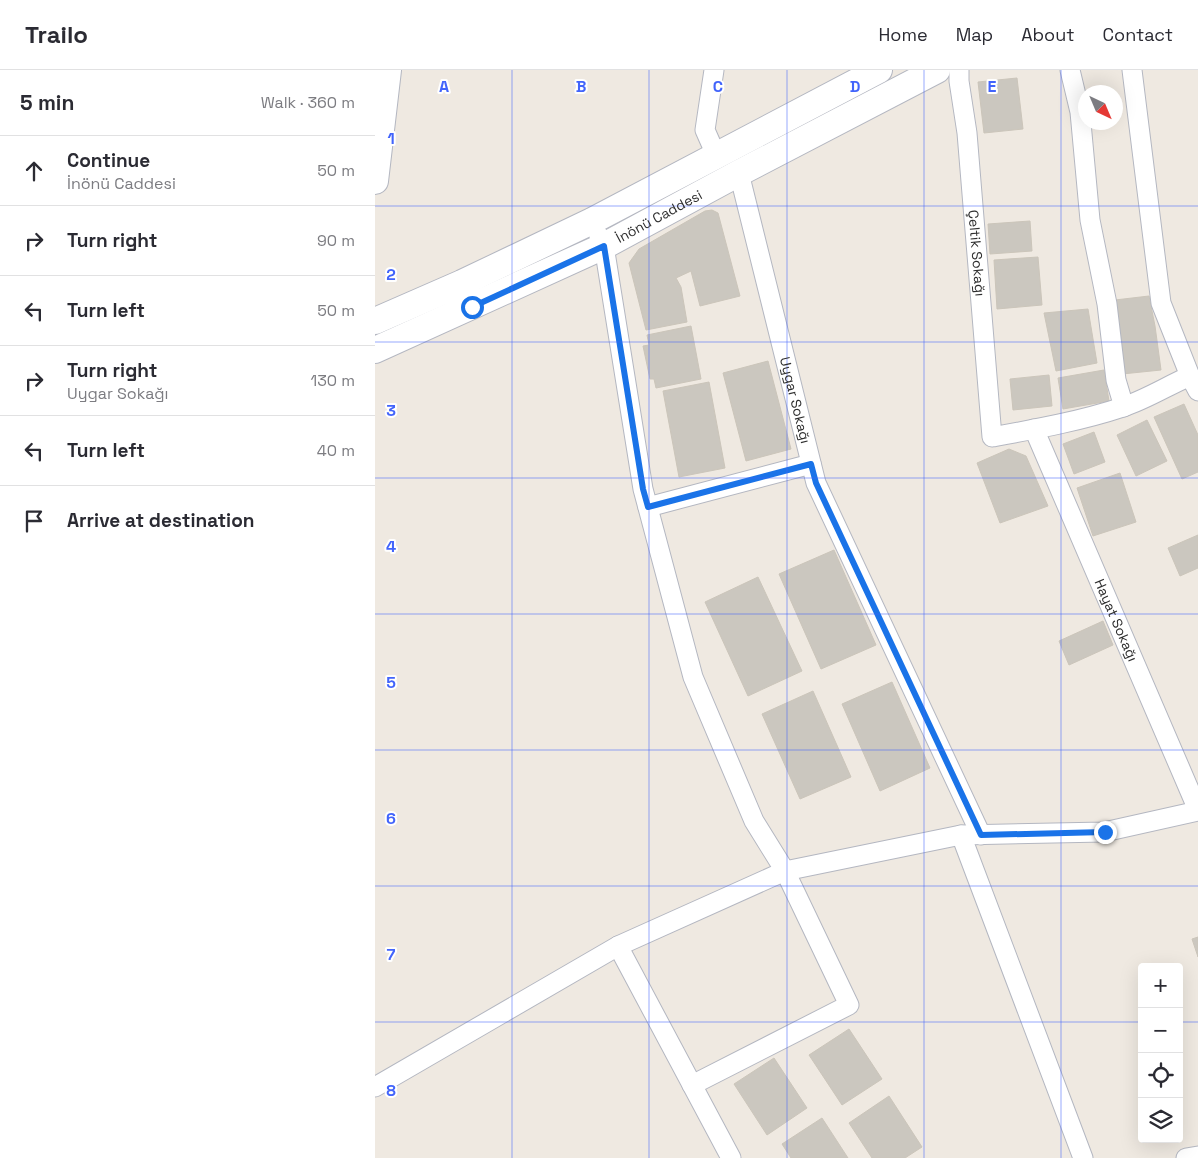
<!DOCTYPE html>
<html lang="en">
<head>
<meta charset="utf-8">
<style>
  :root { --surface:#fff; --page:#f2f2f3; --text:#2b2b33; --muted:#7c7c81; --line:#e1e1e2 }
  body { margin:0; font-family:"Space Grotesk",sans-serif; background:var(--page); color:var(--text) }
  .controls { position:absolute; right:15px; bottom:15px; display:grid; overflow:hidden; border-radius:5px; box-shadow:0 5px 20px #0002 }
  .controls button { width:45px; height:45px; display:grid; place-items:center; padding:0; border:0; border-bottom:1px solid var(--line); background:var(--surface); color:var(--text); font:25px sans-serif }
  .compass { position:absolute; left:703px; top:15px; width:45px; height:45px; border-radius:50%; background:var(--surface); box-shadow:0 5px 20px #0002; rotate:136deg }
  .stop { position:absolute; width:15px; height:15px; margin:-11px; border:4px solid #1a73e8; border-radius:50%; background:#fff }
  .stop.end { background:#1a73e8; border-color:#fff; box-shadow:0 1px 5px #0008 }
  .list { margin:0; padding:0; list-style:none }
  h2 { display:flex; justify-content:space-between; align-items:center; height:65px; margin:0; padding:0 20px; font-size:21px }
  h2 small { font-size:16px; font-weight:400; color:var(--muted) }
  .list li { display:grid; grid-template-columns:32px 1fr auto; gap:15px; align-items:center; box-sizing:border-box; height:70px; padding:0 20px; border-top:1px solid var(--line) }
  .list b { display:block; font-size:19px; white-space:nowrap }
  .list p { margin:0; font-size:16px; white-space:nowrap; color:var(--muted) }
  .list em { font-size:16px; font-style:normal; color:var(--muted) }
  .icon { flex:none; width:28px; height:28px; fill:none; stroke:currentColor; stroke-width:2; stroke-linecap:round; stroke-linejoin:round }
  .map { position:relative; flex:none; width:823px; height:1088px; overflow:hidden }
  header { display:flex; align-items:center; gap:30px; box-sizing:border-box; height:70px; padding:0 25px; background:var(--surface); border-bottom:1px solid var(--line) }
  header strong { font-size:24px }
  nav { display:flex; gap:28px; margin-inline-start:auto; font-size:18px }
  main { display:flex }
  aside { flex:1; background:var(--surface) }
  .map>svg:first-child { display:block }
</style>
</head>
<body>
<header>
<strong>Trailo</strong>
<nav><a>Home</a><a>Map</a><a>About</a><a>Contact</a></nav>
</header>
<main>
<aside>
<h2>5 min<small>Walk · 360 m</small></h2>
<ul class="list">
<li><svg class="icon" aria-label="ahead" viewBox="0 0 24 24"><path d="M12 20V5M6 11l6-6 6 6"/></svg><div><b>Continue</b><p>İnönü Caddesi</p></div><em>50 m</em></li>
<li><svg class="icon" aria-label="right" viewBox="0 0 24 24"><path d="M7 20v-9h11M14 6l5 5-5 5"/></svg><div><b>Turn right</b></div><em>90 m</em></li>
<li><svg class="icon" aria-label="left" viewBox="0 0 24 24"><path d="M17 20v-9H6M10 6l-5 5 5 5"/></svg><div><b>Turn left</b></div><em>50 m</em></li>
<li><svg class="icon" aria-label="right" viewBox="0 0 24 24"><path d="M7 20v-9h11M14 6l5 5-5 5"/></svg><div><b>Turn right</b><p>Uygar Sokağı</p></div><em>130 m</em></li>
<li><svg class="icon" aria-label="left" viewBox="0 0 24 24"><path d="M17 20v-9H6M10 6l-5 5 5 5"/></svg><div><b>Turn left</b></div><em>40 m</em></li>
<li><svg class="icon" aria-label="arrive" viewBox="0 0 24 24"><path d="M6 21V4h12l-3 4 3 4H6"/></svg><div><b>Arrive at destination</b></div></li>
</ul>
</aside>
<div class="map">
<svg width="823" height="1088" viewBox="0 0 823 1088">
  <rect width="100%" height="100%" fill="#efe9e1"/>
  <g fill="#cbc7bf" stroke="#cbc5ba">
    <path d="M642,8L648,59L609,63L603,12Z"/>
    <path d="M337,140L343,143L365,226L325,236L316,201L301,208L306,217L312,252L271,260L254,193L264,179L330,141Z"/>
    <path d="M655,151L657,181L615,184L613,154Z"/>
    <path d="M663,187L667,235L622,239L619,190Z"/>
    <path d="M774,226L780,256L786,300L747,304L740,230Z"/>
    <path d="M713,239L722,293L681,301L669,243Z"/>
    <path d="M316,256L326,309L281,318L279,309H275L268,276L274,275L272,265Z"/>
    <path d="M393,291L416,379L371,391L348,303Z"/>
    <path d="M729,300L734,331L688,339L683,308Z"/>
    <path d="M674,305L677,336L638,340L635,309Z"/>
    <path d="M334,312L350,398L304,407L288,321Z"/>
    <path d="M809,334L823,365V402L807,409L779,347Z"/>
    <path d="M772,350L792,391L761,406L742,365Z"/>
    <path d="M719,362L730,392L699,404L688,374Z"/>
    <path d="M634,379L651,386L673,436L625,453L602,393Z"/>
    <path d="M745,403L761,452L718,466L702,418Z"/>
    <path d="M823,465V498L805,506L793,478Z"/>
    <path d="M459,480L501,575L446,599L404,504Z"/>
    <path d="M383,507L427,601L373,626L330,532Z"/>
    <path d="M728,551L738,575L694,595L684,571Z"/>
    <path d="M517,612L555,698L505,721L467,634Z"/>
    <path d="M438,621L476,707L425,729L387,644Z"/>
    <path d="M823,867V887L817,869Z"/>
    <path d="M474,959L507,1009L467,1035L434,985Z"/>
    <path d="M399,988L432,1038L392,1065L359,1014Z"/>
    <path d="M514,1026L547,1077L530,1088H497L474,1053Z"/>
    <path d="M447,1048L473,1088H416L407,1074Z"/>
  </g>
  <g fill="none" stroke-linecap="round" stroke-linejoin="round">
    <g stroke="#b4b7c1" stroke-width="21">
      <g id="street">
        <path d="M339,0L330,60L341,85"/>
        <path id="s1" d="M584,0V11L592,63L617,367C661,359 706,351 748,337C772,329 792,316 815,306L823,321"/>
        <path d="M695,0L705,42L715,150L732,234L741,310L749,337"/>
        <path d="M757,0L786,233L815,306"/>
        <path id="s2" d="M364,103L441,413L606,765"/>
        <path d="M224,166L229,176L268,419L318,607L379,751L410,801L474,935L317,1015"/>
        <path id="s3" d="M659,359L823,740"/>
        <path d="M273,437L436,394"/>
        <path d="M586,765L708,1088"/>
        <path d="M243,876L356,1088"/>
        <path d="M0,1017L243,876L410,801L586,765L729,762L823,741"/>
        <path d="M811,1088L823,1086"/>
      </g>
    </g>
    <g stroke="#b4b7c1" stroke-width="28">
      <g id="secondary">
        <path d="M0,111L13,0"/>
        <path d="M0,251L87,213L217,151L504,0"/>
        <path id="s4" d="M0,280L229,176L364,103L562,0"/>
      </g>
    </g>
    <use href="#street" stroke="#fff" stroke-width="19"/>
    <use href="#secondary" stroke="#fff" stroke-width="26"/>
  </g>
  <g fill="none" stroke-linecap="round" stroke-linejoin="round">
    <path stroke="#1a73e8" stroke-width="6" d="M97,237L229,176L268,419L273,437L436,394L441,413L606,765L730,762"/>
  </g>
  <path fill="none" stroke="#4264fb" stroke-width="1" stroke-opacity="0.55" d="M137,0V1088M274,0V1088M412,0V1088M549,0V1088M686,0V1088M0,136H823M0,272H823M0,408H823M0,544H823M0,680H823M0,816H823M0,952H767M804,952H823"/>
  <g text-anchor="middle" stroke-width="4" stroke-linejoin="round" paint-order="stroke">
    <g font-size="14" fill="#2e2e2e" stroke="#fff">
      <text dy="5" stroke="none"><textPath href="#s4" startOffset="314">İnönü Caddesi</textPath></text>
      <text dy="5" stroke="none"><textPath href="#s1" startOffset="184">Çeltik Sokağı</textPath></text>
      <text dy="5" stroke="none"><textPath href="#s2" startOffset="234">Uygar Sokağı</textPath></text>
      <text dy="5" stroke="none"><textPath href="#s3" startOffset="208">Hayat Sokağı</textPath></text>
    </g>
  </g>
  <g font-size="16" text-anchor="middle" font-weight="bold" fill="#4264fb" stroke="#fff" stroke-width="4" stroke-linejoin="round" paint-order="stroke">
    <text x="69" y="22">A</text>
    <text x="206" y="22">B</text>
    <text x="343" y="22">C</text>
    <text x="480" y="22">D</text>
    <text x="617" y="22">E</text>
    <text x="16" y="74">1</text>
    <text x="16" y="210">2</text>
    <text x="16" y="346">3</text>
    <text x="16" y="482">4</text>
    <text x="16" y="618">5</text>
    <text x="16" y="754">6</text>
    <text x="16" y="890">7</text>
    <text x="16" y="1026">8</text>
  </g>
</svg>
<div class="controls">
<button>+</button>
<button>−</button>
<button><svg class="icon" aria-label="locate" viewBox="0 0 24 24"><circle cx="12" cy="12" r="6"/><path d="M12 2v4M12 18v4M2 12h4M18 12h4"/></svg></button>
<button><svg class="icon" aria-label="layers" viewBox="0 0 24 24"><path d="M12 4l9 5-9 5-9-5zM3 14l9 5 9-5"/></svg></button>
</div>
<svg class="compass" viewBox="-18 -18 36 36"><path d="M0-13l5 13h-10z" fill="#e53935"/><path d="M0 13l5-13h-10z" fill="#7c7c81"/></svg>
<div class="stop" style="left:97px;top:237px"></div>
<div class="stop end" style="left:730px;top:762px"></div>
</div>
</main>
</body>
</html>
